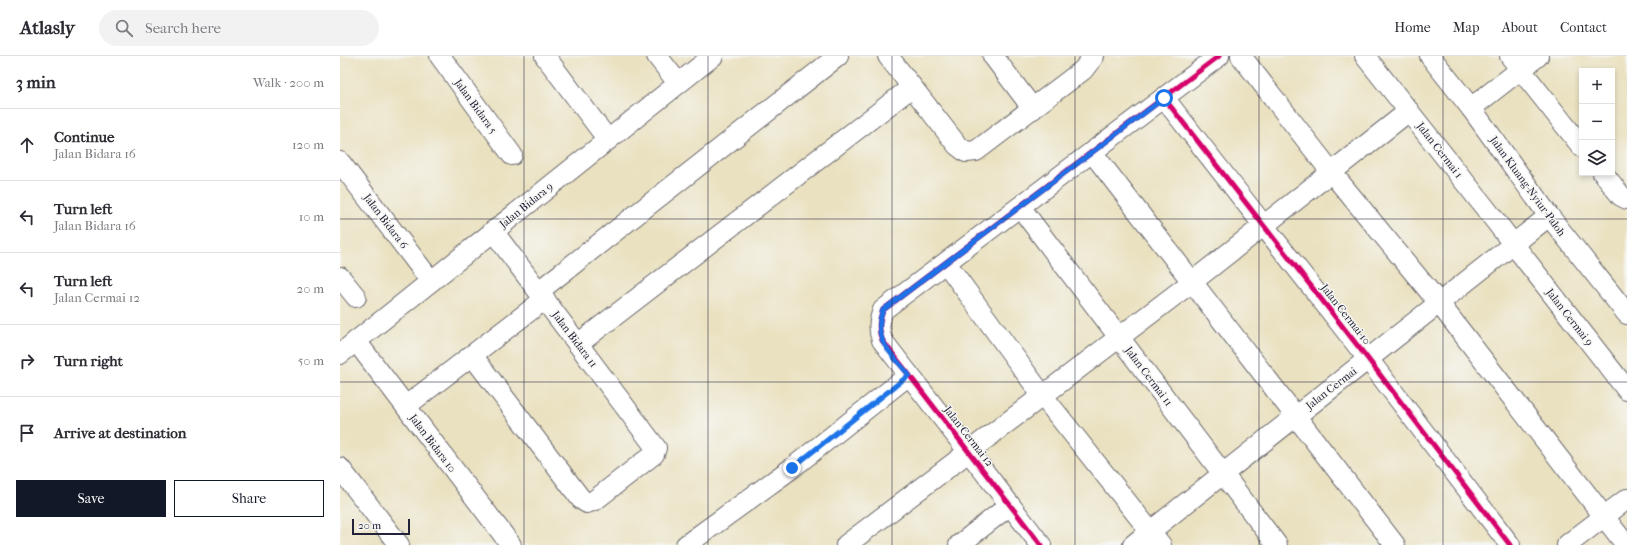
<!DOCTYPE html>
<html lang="en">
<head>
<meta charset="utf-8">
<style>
  :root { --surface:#fff; --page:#f2f2f3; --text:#2b2b33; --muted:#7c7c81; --line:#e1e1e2; --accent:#111827 }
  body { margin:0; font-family:"IM FELL French Canon",serif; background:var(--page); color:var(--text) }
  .controls { position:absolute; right:12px; top:12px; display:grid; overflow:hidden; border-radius:0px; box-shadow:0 2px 6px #0003 }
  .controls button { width:36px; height:36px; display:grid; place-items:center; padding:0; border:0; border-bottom:1px solid var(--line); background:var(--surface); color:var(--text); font:20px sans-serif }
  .scale { position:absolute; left:12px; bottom:10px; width:58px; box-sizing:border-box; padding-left:4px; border:2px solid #22223b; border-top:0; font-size:11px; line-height:14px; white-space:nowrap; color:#22223b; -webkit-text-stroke:3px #f6f6f2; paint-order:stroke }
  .stop { position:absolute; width:12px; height:12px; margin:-9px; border:3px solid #1a73e8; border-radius:50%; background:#fff }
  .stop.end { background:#1a73e8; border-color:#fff; box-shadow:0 1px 4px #0008 }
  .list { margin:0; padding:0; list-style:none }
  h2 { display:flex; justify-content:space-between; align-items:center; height:52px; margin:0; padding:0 16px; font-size:17px }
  h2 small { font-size:13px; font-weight:400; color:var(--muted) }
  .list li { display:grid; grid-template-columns:26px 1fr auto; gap:12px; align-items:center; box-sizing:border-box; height:72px; padding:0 16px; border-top:1px solid var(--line) }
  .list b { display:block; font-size:15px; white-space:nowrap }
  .list p { margin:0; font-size:13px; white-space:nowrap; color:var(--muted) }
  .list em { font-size:13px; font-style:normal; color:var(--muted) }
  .actions { display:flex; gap:8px; padding:12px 16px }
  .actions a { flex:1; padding:9px 0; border:1px solid var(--accent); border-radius:0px; text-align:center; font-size:14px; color:var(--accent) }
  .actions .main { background:var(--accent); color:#fff }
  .icon { flex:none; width:22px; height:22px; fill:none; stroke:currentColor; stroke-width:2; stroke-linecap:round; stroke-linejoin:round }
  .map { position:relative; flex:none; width:1287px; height:489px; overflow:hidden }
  header { display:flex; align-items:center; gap:24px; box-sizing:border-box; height:56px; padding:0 20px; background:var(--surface); border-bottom:1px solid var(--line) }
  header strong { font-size:19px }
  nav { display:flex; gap:22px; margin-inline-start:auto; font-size:14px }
  .search { width:280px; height:36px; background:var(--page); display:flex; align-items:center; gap:10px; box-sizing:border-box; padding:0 14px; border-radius:22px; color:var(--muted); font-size:15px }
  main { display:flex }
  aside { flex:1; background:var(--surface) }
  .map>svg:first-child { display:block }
</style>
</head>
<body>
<header>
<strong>Atlasly</strong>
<div class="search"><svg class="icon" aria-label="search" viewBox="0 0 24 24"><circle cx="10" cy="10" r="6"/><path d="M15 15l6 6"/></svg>Search here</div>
<nav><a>Home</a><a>Map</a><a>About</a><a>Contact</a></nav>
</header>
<main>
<aside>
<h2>3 min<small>Walk · 200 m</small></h2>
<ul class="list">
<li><svg class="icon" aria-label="ahead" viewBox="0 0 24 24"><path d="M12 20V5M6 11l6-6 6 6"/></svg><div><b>Continue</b><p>Jalan Bidara 16</p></div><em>120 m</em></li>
<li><svg class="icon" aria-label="left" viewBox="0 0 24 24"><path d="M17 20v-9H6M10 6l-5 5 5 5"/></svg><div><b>Turn left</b><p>Jalan Bidara 16</p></div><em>10 m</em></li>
<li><svg class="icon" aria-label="left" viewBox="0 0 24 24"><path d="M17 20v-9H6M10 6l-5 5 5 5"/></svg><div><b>Turn left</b><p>Jalan Cermai 12</p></div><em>20 m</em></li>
<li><svg class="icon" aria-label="right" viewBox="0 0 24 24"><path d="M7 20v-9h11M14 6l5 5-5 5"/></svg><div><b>Turn right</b></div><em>50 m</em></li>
<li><svg class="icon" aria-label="arrive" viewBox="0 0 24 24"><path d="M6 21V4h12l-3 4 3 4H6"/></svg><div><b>Arrive at destination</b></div></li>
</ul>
<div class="actions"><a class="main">Save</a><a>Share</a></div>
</aside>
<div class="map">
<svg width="1287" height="489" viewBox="0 0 1287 489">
  <rect width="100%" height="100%" fill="#f6f6f2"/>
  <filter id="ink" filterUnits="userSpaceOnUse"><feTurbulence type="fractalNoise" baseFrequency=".025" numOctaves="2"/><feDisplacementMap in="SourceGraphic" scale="8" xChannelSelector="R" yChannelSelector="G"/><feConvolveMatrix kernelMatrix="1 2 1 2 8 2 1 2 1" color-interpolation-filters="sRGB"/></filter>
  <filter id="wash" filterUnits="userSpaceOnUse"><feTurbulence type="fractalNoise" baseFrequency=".012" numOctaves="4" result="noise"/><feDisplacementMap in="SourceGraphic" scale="16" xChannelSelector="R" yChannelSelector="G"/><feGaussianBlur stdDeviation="0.9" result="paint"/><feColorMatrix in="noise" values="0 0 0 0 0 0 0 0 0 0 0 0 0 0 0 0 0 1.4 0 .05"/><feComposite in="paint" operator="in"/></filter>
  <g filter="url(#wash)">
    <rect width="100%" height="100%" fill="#eae1c0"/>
  </g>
  <g filter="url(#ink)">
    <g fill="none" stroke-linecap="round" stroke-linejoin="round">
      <g stroke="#68656a" stroke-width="22">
        <g id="minor">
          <path d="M100,0L172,99"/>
          <path d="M205,0L268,84"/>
          <path d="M317,0L338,27"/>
          <path d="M548,0L617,89L626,96L636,95L743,14L754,0"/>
          <path d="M653,0L693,53"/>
          <path d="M901,0L992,117L1099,247L1286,489"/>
          <path d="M1025,0L1139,144L1287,334"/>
          <path d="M1090,0L1131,52L1209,160L1287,258"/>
          <path d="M1170,0L1242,91"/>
          <path d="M824,42L1028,303L1170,489"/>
          <path d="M1131,52L1198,0"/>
          <path d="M752,96L1055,489"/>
          <path d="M0,106L91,225"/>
          <path d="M1263,117L1281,140L1287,143"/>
          <path d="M680,151L937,489"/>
          <path d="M606,207L702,339L821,489"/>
          <path d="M0,221L16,241"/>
          <path d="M199,235L498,0"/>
          <path d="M16,285L171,489"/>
          <path d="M238,288L572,31"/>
          <path d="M0,298L373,0"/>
          <path d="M132,299L241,443L247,447L255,444L314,398L316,392L153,175"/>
          <path d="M66,350L205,243"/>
          <path d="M0,412L59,489"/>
          <path d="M346,489L452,412L569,319"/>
          <path d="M506,489L852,226L1069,55"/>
          <path d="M619,489L670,449"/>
          <path d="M701,489L542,284C538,273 539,265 543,254L879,0"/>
          <path d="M793,489L1209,160"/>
          <path d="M1227,489L1287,443"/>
        </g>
      </g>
      <use href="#minor" stroke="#fff" stroke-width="20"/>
      <g stroke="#f6f6f2" stroke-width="8">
        <g id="cycleway">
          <path d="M824,42L1028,303L1170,489"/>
          <path d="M701,489L542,284C538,273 539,265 543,254L879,0"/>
        </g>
      </g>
      <use href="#cycleway" stroke="#d6006c" stroke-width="5"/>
    </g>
  </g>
  <g fill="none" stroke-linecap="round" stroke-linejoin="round" filter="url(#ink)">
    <path stroke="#1a73e8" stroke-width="5" d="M452,412L569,319C552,298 531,283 543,254L824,42"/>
  </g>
  <path fill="none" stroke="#22223b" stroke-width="1" stroke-opacity="0.55" d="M184,0V489M368,0V489M552,0V489M735,0V489M919,0V489M1103,0V489M0,163H1287M0,326H1287"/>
  <g text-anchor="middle" stroke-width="3" stroke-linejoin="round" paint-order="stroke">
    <g font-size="11" fill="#22223b" stroke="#f6f6f2">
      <text transform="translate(136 50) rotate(54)" y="4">Jalan Bidara 5</text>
      <text transform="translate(1100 94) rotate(52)" y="4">Jalan Cermai 1</text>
      <text transform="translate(1188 130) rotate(54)" y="4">Jalan Kluang-Nyiur-Paloh</text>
      <text transform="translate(186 149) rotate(-39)" y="4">Jalan Bidara 9</text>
      <text transform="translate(46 165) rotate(53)" y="4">Jalan Bidara 6</text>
      <text transform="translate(1006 258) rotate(52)" y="4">Jalan Cermai 10</text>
      <text transform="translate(1230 261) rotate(52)" y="4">Jalan Cermai 9</text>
      <text transform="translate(235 283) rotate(53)" y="4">Jalan Bidara 11</text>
      <text transform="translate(809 320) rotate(53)" y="4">Jalan Cermai 11</text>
      <text transform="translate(991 332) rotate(-38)" y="4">Jalan Cermai</text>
      <text transform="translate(629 380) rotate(52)" y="4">Jalan Cermai 12</text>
      <text transform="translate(93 387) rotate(53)" y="4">Jalan Bidara 10</text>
    </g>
  </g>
</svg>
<div class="controls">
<button>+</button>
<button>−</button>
<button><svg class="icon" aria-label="layers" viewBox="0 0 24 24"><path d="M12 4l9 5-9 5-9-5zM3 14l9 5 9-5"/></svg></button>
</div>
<div class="scale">20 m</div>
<div class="stop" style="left:824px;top:42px"></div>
<div class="stop end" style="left:452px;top:412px"></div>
</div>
</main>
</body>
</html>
